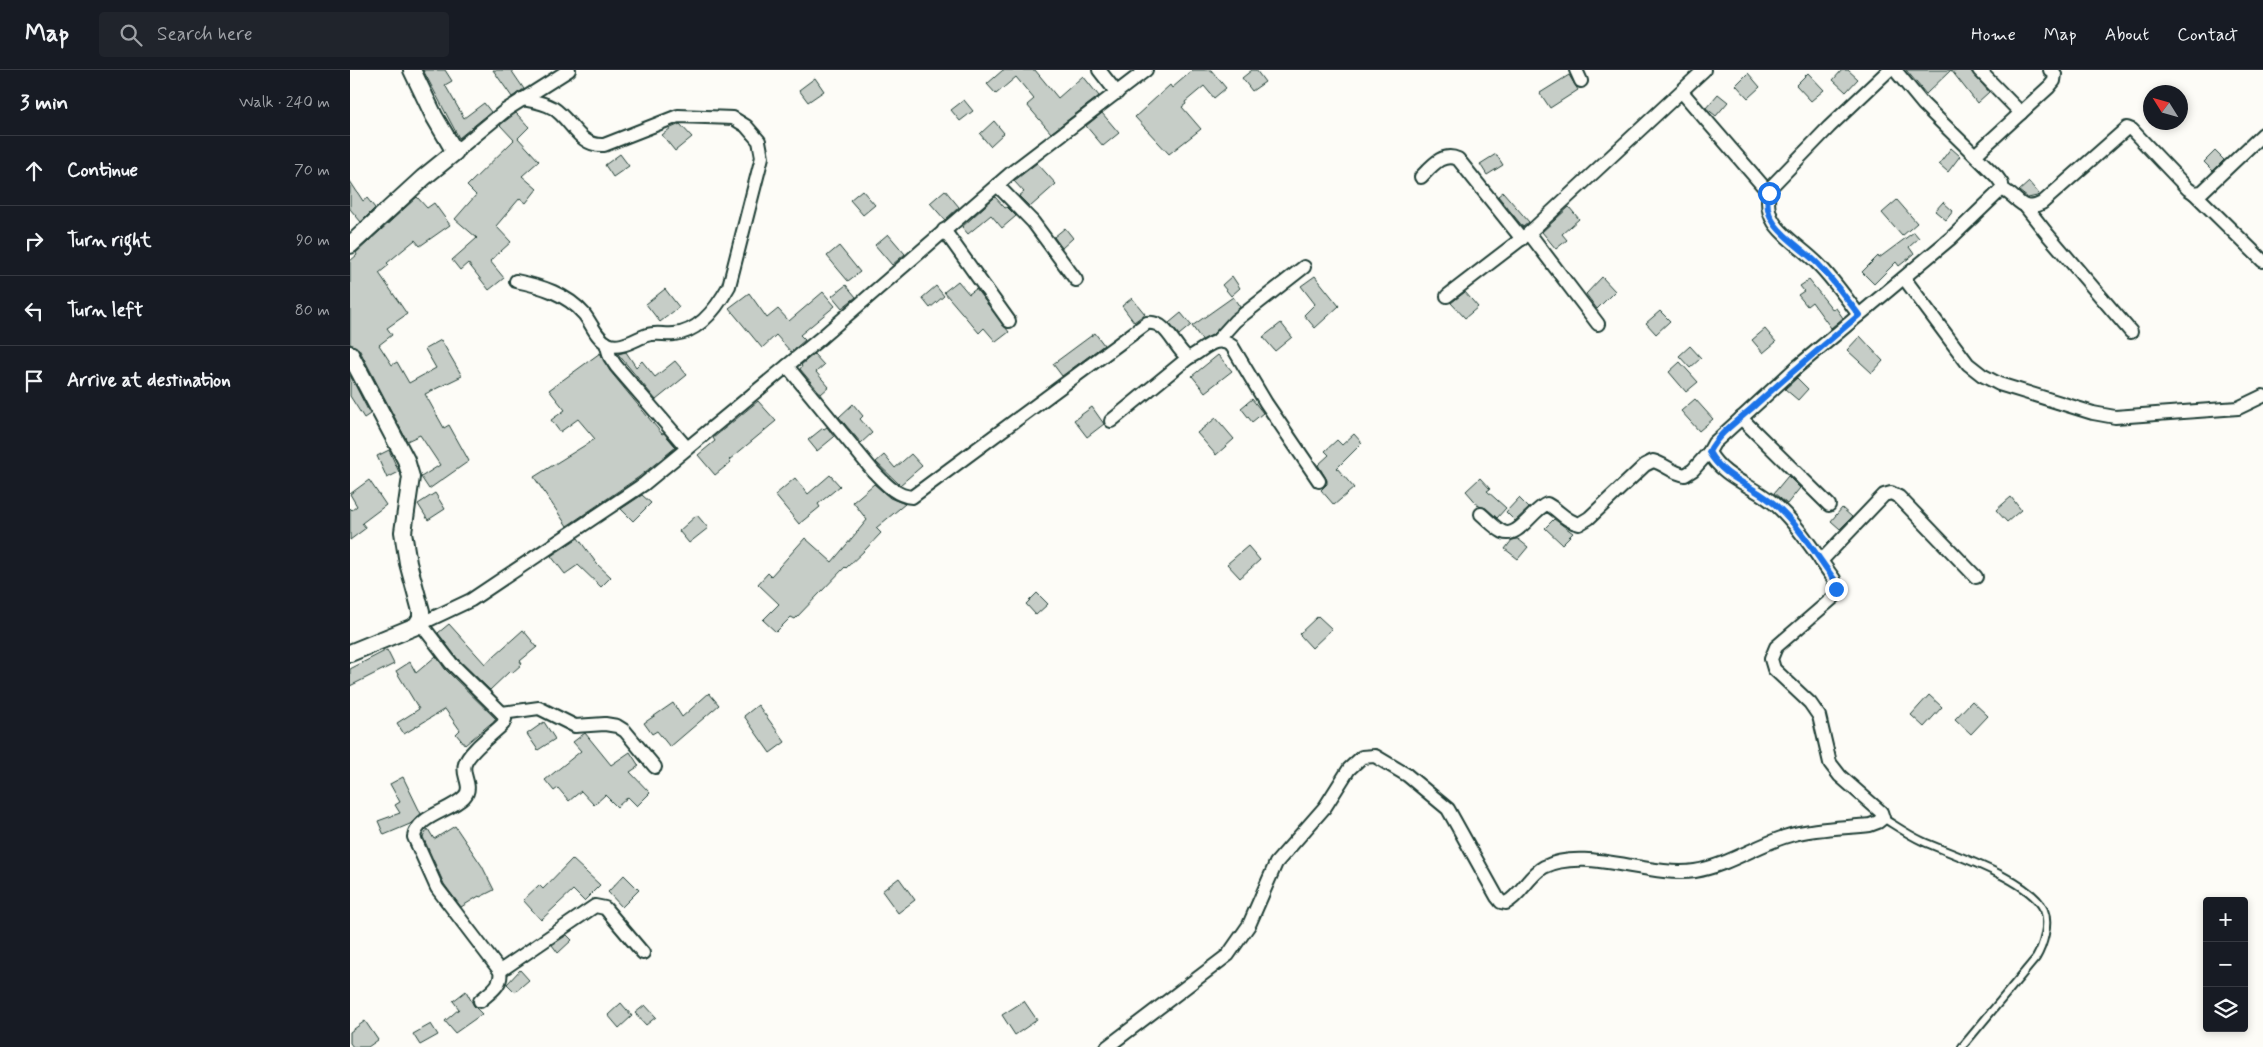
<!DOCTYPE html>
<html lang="en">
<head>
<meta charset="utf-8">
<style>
  :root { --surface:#171b24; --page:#20242c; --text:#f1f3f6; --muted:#9ea1a6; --line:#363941 }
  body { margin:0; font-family:Mynerve,sans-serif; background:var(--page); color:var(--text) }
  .controls { position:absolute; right:15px; bottom:15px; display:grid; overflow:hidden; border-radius:5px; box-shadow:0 2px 8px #0003 }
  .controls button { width:45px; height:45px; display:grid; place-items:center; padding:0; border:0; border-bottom:1px solid var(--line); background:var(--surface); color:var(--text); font:25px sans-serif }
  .compass { position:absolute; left:1793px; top:15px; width:45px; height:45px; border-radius:50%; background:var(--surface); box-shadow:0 2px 8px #0003; rotate:307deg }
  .stop { position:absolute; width:15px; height:15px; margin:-11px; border:4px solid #1a73e8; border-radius:50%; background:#fff }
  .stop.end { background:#1a73e8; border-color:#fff; box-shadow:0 1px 5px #0008 }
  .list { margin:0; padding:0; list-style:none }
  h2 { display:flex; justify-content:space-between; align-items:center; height:65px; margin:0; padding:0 20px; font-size:21px }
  h2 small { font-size:16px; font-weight:400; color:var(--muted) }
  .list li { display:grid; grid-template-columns:32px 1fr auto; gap:15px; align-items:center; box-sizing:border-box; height:70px; padding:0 20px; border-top:1px solid var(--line) }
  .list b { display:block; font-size:19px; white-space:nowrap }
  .list em { font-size:16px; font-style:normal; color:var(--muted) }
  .icon { flex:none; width:28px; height:28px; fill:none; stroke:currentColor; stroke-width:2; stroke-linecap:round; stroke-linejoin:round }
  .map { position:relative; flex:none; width:1913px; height:977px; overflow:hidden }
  header { display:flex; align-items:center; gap:30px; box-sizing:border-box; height:70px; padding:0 25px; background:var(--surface); border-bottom:1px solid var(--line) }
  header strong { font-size:24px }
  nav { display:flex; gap:28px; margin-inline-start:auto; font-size:18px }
  .search { width:350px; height:45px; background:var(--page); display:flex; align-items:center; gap:12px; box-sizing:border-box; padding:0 18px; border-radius:5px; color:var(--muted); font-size:19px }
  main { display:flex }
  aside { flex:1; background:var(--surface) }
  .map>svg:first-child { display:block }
</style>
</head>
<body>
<header>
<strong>Map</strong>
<div class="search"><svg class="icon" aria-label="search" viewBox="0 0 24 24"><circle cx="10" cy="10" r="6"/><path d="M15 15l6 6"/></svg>Search here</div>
<nav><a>Home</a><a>Map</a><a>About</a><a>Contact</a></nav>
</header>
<main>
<aside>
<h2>3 min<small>Walk · 240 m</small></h2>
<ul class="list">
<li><svg class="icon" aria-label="ahead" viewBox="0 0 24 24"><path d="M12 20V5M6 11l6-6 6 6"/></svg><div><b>Continue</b></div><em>70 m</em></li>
<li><svg class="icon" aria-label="right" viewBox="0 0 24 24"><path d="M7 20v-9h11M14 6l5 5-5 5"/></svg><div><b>Turn right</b></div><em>90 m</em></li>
<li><svg class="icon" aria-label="left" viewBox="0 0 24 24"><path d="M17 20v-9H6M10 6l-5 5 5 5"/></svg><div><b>Turn left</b></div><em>80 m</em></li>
<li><svg class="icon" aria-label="arrive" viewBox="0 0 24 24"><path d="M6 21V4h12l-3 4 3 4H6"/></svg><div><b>Arrive at destination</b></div></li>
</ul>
</aside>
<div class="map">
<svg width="1913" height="977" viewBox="0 0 1913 977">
  <rect width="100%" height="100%" fill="#fdfcf7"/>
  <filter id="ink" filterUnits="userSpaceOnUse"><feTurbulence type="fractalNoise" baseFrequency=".02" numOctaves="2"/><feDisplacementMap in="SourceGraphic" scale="10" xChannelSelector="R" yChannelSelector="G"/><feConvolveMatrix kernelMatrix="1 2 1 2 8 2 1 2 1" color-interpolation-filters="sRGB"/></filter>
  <g filter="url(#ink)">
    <g fill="#c6cdc7" stroke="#1f3d34">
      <path d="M73,0H95L102,11L95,15L114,48L134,33L141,42L109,68Z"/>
      <path d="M143,0H161L174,19L162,27Z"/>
      <path d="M653,0H685L708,28L733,6L749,26L701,63L677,35L684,29L666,7L646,24L637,14Z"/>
      <path d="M843,0H861L876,18L864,28L854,16L835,32L836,34L832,37L851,59L819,84L785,47L820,15L822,18Z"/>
      <path d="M902,0H906L915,12L902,21L892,8Z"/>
      <path d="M1492,0H1498L1508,9L1496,22L1483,10Z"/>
      <path d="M1556,0H1620L1639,22L1627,33L1601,0L1576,24Z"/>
      <path d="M1398,3L1410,17L1398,28L1386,15Z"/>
      <path d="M1458,3L1474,20L1461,31L1446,15Z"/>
      <path d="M1219,5L1228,20L1200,38L1190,23Z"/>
      <path d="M465,8L474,21L458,32L449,20Z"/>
      <path d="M1368,24L1378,32L1366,46L1356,38Z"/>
      <path d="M614,30L623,41L610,51L601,40Z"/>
      <path d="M166,43L179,57L168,68L189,91L172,106L187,119L176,133L170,128L146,156L161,172L140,191L154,208L139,220L118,193L110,200L102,190L127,168L105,149L126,125L117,116L164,70L150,55Z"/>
      <path d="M752,43L769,63L753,76L736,56Z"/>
      <path d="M644,51L654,63L640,76L630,64Z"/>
      <path d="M330,54L342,67L325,81L312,65L321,58Z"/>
      <path d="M1601,78L1610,86L1598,102L1589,94Z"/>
      <path d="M1865,81L1874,90L1863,101L1854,92Z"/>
      <path d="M270,84L279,96L263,107L255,95Z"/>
      <path d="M1146,84L1153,95L1137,105L1130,94Z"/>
      <path d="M687,93L706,114L680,137L669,126L674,122L664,111Z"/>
      <path d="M0,111L13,131L17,128L25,138L11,152L0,139Z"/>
      <path d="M1679,112L1689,124L1687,126L1678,128L1669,121Z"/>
      <path d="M512,120L525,135L513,145L500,130Z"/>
      <path d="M595,120L609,137L595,150L580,133Z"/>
      <path d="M1153,122L1179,152L1173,157L1148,126Z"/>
      <path d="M67,127L77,138L84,133L100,155L70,176L65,170L37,193L39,195L29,203L57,244L37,258L42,265L29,275L42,295L47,292L59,313L86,298L75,279L91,270L112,306L75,324L94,358L99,355L119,391L79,419L71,407L90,395L70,365L57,371L9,279L0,274V191L7,185L6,183Z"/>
      <path d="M645,127L655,138L657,137L666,146L652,158L641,145L618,164L612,157Z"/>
      <path d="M1547,130L1567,153L1552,166L1532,143Z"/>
      <path d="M1593,132L1603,141L1596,150L1585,141Z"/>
      <path d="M1219,137L1229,149L1212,164L1217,170L1206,179L1192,162Z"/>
      <path d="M715,158L723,168L712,178L704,167Z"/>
      <path d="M1564,162L1569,168L1559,177L1564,184L1549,196L1546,192L1524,214L1512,202L1528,186L1529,188Z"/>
      <path d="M538,164L555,184L542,195L525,175Z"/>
      <path d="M489,176L510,202L498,211L477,186Z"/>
      <path d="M882,206L890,218L881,226L872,215Z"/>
      <path d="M965,206L989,236L965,258L954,245L965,234L951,216Z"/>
      <path d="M1252,207L1265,221L1247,239L1236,224Z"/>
      <path d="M1459,210L1483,240L1486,238L1493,248L1481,258L1462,232L1457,236L1448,225L1454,221L1450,216Z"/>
      <path d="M608,211L619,224L626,219L659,262L646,272L634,258L629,263L594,222Z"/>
      <path d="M496,215L506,227L492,238L482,226Z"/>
      <path d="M586,216L594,226L580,238L572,228Z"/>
      <path d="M315,219L329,237L310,252L296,234Z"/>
      <path d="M473,222L485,236L450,265L455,270L441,282L426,265L412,278L379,238L399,223L417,248L428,239L439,251Z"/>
      <path d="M1115,222L1128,237L1115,248L1101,233Z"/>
      <path d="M883,227L890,237L862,265L852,270L842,256Z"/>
      <path d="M782,228L795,244L784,252L772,236Z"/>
      <path d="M1310,241L1320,251L1306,264L1296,253Z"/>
      <path d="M831,243L841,255L829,265L819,253Z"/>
      <path d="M931,253L942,267L925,281L913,267Z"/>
      <path d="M1415,259L1426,272L1413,283L1402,270Z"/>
      <path d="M745,263L754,275L712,306L703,294Z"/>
      <path d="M1510,266L1533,291L1522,303L1497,280Z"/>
      <path d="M1340,276L1351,288L1340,298L1329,286Z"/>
      <path d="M276,282L286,297L292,291L305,307L325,291L337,305L306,330L268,284Z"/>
      <path d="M250,283L260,301L312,364L314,363L326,377L289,407L217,456L184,407L245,369L228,349L210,362L201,350L215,340L199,320Z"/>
      <path d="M464,284L474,295L466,302L479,317L471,324L450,299L452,296L451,295Z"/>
      <path d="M868,285L882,301L855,322L842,306Z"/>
      <path d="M1330,292L1348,312L1336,322L1319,302Z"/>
      <path d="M0,305L20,344L14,348L0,326Z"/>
      <path d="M1447,308L1458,319L1448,330L1435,319Z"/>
      <path d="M902,329L913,343L902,352L891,338Z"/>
      <path d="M1345,329L1363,349L1349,361L1331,341Z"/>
      <path d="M408,331L426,351L379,390L381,392L365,405L348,385L365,371L363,368Z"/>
      <path d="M503,334L513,346L510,349L522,363L511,373L489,347Z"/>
      <path d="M742,337L754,354L737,367L724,350Z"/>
      <path d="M866,348L884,369L866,385L847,363Z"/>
      <path d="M477,357L484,367L467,381L458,370L473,358L474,359Z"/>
      <path d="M1004,364L1012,373L987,398L1004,418L984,435L971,420L977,414V410L968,395L979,385L975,381L987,370L992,375Z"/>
      <path d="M39,380L49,402L37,408L27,386Z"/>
      <path d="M561,384L572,396L550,415L526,392L534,385L545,398Z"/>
      <path d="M480,405L490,416L468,434L470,437L449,454L425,425L445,408L458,424Z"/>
      <path d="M1438,406L1450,418L1437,434L1424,423Z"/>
      <path d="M1130,408L1140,419L1137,421L1156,438L1147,448L1136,438L1129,436L1116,421Z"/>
      <path d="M19,410L36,435L12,453L16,458L0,470V438L2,440L7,436L0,424Z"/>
      <path d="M524,414L540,428L555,434L526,458L531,463L515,480L496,498L495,497L445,549L441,547L426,562L413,550L429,534L408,514L418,503L421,506L455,468L482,492L517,450L503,432Z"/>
      <path d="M85,423L95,439L78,450L68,434Z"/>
      <path d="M292,425L301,433L283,451L271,439Z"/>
      <path d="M1661,427L1671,440L1657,452L1646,440Z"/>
      <path d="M1169,428L1179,438L1165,451L1156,442Z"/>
      <path d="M1492,438L1502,447L1490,459L1481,451Z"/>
      <path d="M347,445L358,458L339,473L329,461Z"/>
      <path d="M1204,449L1223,463L1212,474L1195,458Z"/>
      <path d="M228,468L247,494L261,507L251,517L228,495L215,504L201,486Z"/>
      <path d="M1168,469L1178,477L1168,489L1155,479L1162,470Z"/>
      <path d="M898,476L910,490L890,508L877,494Z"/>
      <path d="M687,523L698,534L686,545L676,534Z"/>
      <path d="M968,546L982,559L962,578L949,564Z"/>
      <path d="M99,554L135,594L173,560L187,577L170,591L172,594L162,603L160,601L140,620L107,588L88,563Z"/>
      <path d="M37,580L44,594L0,616V599Z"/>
      <path d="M86,586L95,599L146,649L115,675L106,664L110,660L95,639L54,664L47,653L69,639L46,601L60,592L66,603Z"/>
      <path d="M359,623L369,635L320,677L307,661L302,664L294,653L323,633L332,647Z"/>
      <path d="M1579,625L1592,637L1574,657L1561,645Z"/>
      <path d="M1622,631L1638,646L1621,664L1605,649Z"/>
      <path d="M408,635L435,672L420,683L394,646Z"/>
      <path d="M194,652L205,669L188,680L177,664Z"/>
      <path d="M235,663L261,695L280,682L289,696L280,702L300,723L287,736L278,727L267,737L255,725L244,735L231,721L219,731L208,718L204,721L195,710L231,681L223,672Z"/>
      <path d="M53,707L71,744L60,754L34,765L28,751L50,743L45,735L50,732L40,714Z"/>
      <path d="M105,756L132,796L144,820L130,827L129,826L111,837L94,814L73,767L78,759L84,769Z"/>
      <path d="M222,789L250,815L234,831L223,820L191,850L173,830L189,815L193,819Z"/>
      <path d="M274,805L289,820L272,837L258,822Z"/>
      <path d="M549,808L565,830L548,843L532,821Z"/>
      <path d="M217,865L222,870L208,883L202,875Z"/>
      <path d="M170,900L179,910L165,922L157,914Z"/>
      <path d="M116,921L124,936L132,944L105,963L95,951L109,939L103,931Z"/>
      <path d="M674,931L687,950L665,965L652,945Z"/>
      <path d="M271,933L282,946L269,958L258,945Z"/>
      <path d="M295,935L306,947L296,955L285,943Z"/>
      <path d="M15,951L28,970L18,977H3L0,973V962Z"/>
      <path d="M81,954L88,965L70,975L63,964Z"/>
    </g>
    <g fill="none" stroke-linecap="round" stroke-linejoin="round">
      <g stroke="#1f3d34" stroke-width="10">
        <path id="service" d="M1533,748C1546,756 1559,765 1572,771C1603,785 1680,809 1694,840C1700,854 1693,876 1686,888L1612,977"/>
      </g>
      <g stroke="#1f3d34" stroke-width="16">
        <g id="minor">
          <path d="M749,0L767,23"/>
          <path d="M1226,0L1231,11"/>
          <path d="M1629,0L1671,43"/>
          <path d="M1332,22L1419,123"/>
          <path d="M105,82L156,40L219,0"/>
          <path d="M1625,85L1699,17L1704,11L1705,4L1700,0"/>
          <path d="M1071,107C1082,96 1092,82 1108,89L1172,169"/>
          <path d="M647,115L683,152L726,210"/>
          <path d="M1652,119C1669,127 1671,144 1692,133L1777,58L1782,60L1838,119L1844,123L1852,122L1913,64"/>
          <path d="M1844,123L1913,191"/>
          <path d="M1676,137L1698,165L1781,262"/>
          <path d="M594,160L659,251"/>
          <path d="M1179,163L1248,254"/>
          <path d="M1554,208L1618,294L1632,305L1649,314L1743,343L1765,347L1888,338L1913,326"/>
          <path d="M166,211C191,216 217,224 234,244C242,254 246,268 258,274C270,280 285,269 297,265C306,262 315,265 324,264C350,262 368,236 379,216L412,87L409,71L396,56L383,48L328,46L254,75C229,77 222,50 203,38C193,32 183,31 172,29"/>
          <path d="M1097,226L1179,163L1354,0"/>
          <path d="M1509,245C1496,228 1483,209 1468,194C1445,170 1409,157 1420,118L1479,57L1539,0"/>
          <path d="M867,271L885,251L954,197"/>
          <path d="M256,273L260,287L266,296L337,378"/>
          <path d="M437,296L523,401C534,412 545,426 562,427L797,253C817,250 824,278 838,288C854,281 865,263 882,276L916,333L969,411"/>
          <path d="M1391,348L1479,435"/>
          <path d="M761,351L838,288"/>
          <path d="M1131,444C1138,450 1145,458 1153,462C1168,469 1183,439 1197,434C1209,440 1215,451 1229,454L1239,448L1295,395L1303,391C1315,394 1322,403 1335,405L1343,400L1359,382"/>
          <path d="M1471,491L1534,425L1541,423L1549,427L1626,507"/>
          <path d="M71,554L101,593L152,643L155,649L153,654C143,664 119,681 115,694C111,705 124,717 114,727C99,742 68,745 64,767L87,818L150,901C153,915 140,922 130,931"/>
          <path d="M66,556L121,530L294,414L472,267L661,103L796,0"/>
          <path d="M152,643L189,638L225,656L255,654L267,656L275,661L305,697"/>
          <path d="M150,901L245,836L255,838L293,883"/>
          <path d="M757,977L878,885L899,855L926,793L975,737L999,699L1012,687L1025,686L1057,705L1098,739L1147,827L1151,832L1156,833C1171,825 1179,805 1194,797C1235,776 1299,808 1345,801C1376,796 1404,777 1434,767C1461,758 1492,758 1520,755L1528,752L1533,748L1531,742L1490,706L1480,693L1469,646L1460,633L1424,599L1421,589L1426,577L1484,527L1486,519L1484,509C1467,486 1451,459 1430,439C1409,417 1374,410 1359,382L1364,373L1447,297L1601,168L1652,119V114L1647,107L1573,34L1545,0"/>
        </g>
      </g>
      <g stroke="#1f3d34" stroke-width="20">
        <g id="tertiary">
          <path d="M0,175L73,108L105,82L84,46L62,0"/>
          <path d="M0,284L56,390L61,407L53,462L58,493L71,541V548L66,556L0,583"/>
        </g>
      </g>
      <use href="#service" stroke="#fdfcf7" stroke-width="6"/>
      <use href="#minor" stroke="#fdfcf7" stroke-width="12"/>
      <use href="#tertiary" stroke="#fdfcf7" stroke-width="16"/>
    </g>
  </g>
  <g fill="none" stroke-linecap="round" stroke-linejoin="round" filter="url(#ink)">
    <path stroke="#1a73e8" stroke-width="6" d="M1419,123C1409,156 1449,174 1468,194C1483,210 1496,228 1509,245C1473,276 1437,306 1402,338C1387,351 1368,364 1359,382C1374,410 1409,417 1430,439C1451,459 1467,486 1484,509L1486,519"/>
  </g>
</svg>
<div class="controls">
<button>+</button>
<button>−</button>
<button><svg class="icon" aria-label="layers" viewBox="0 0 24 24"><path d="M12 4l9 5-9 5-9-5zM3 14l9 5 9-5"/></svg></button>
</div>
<svg class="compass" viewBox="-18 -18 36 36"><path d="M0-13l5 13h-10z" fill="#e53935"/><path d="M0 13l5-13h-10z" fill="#9ea1a6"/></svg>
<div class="stop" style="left:1419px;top:123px"></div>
<div class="stop end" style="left:1486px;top:519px"></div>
</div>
</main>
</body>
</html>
